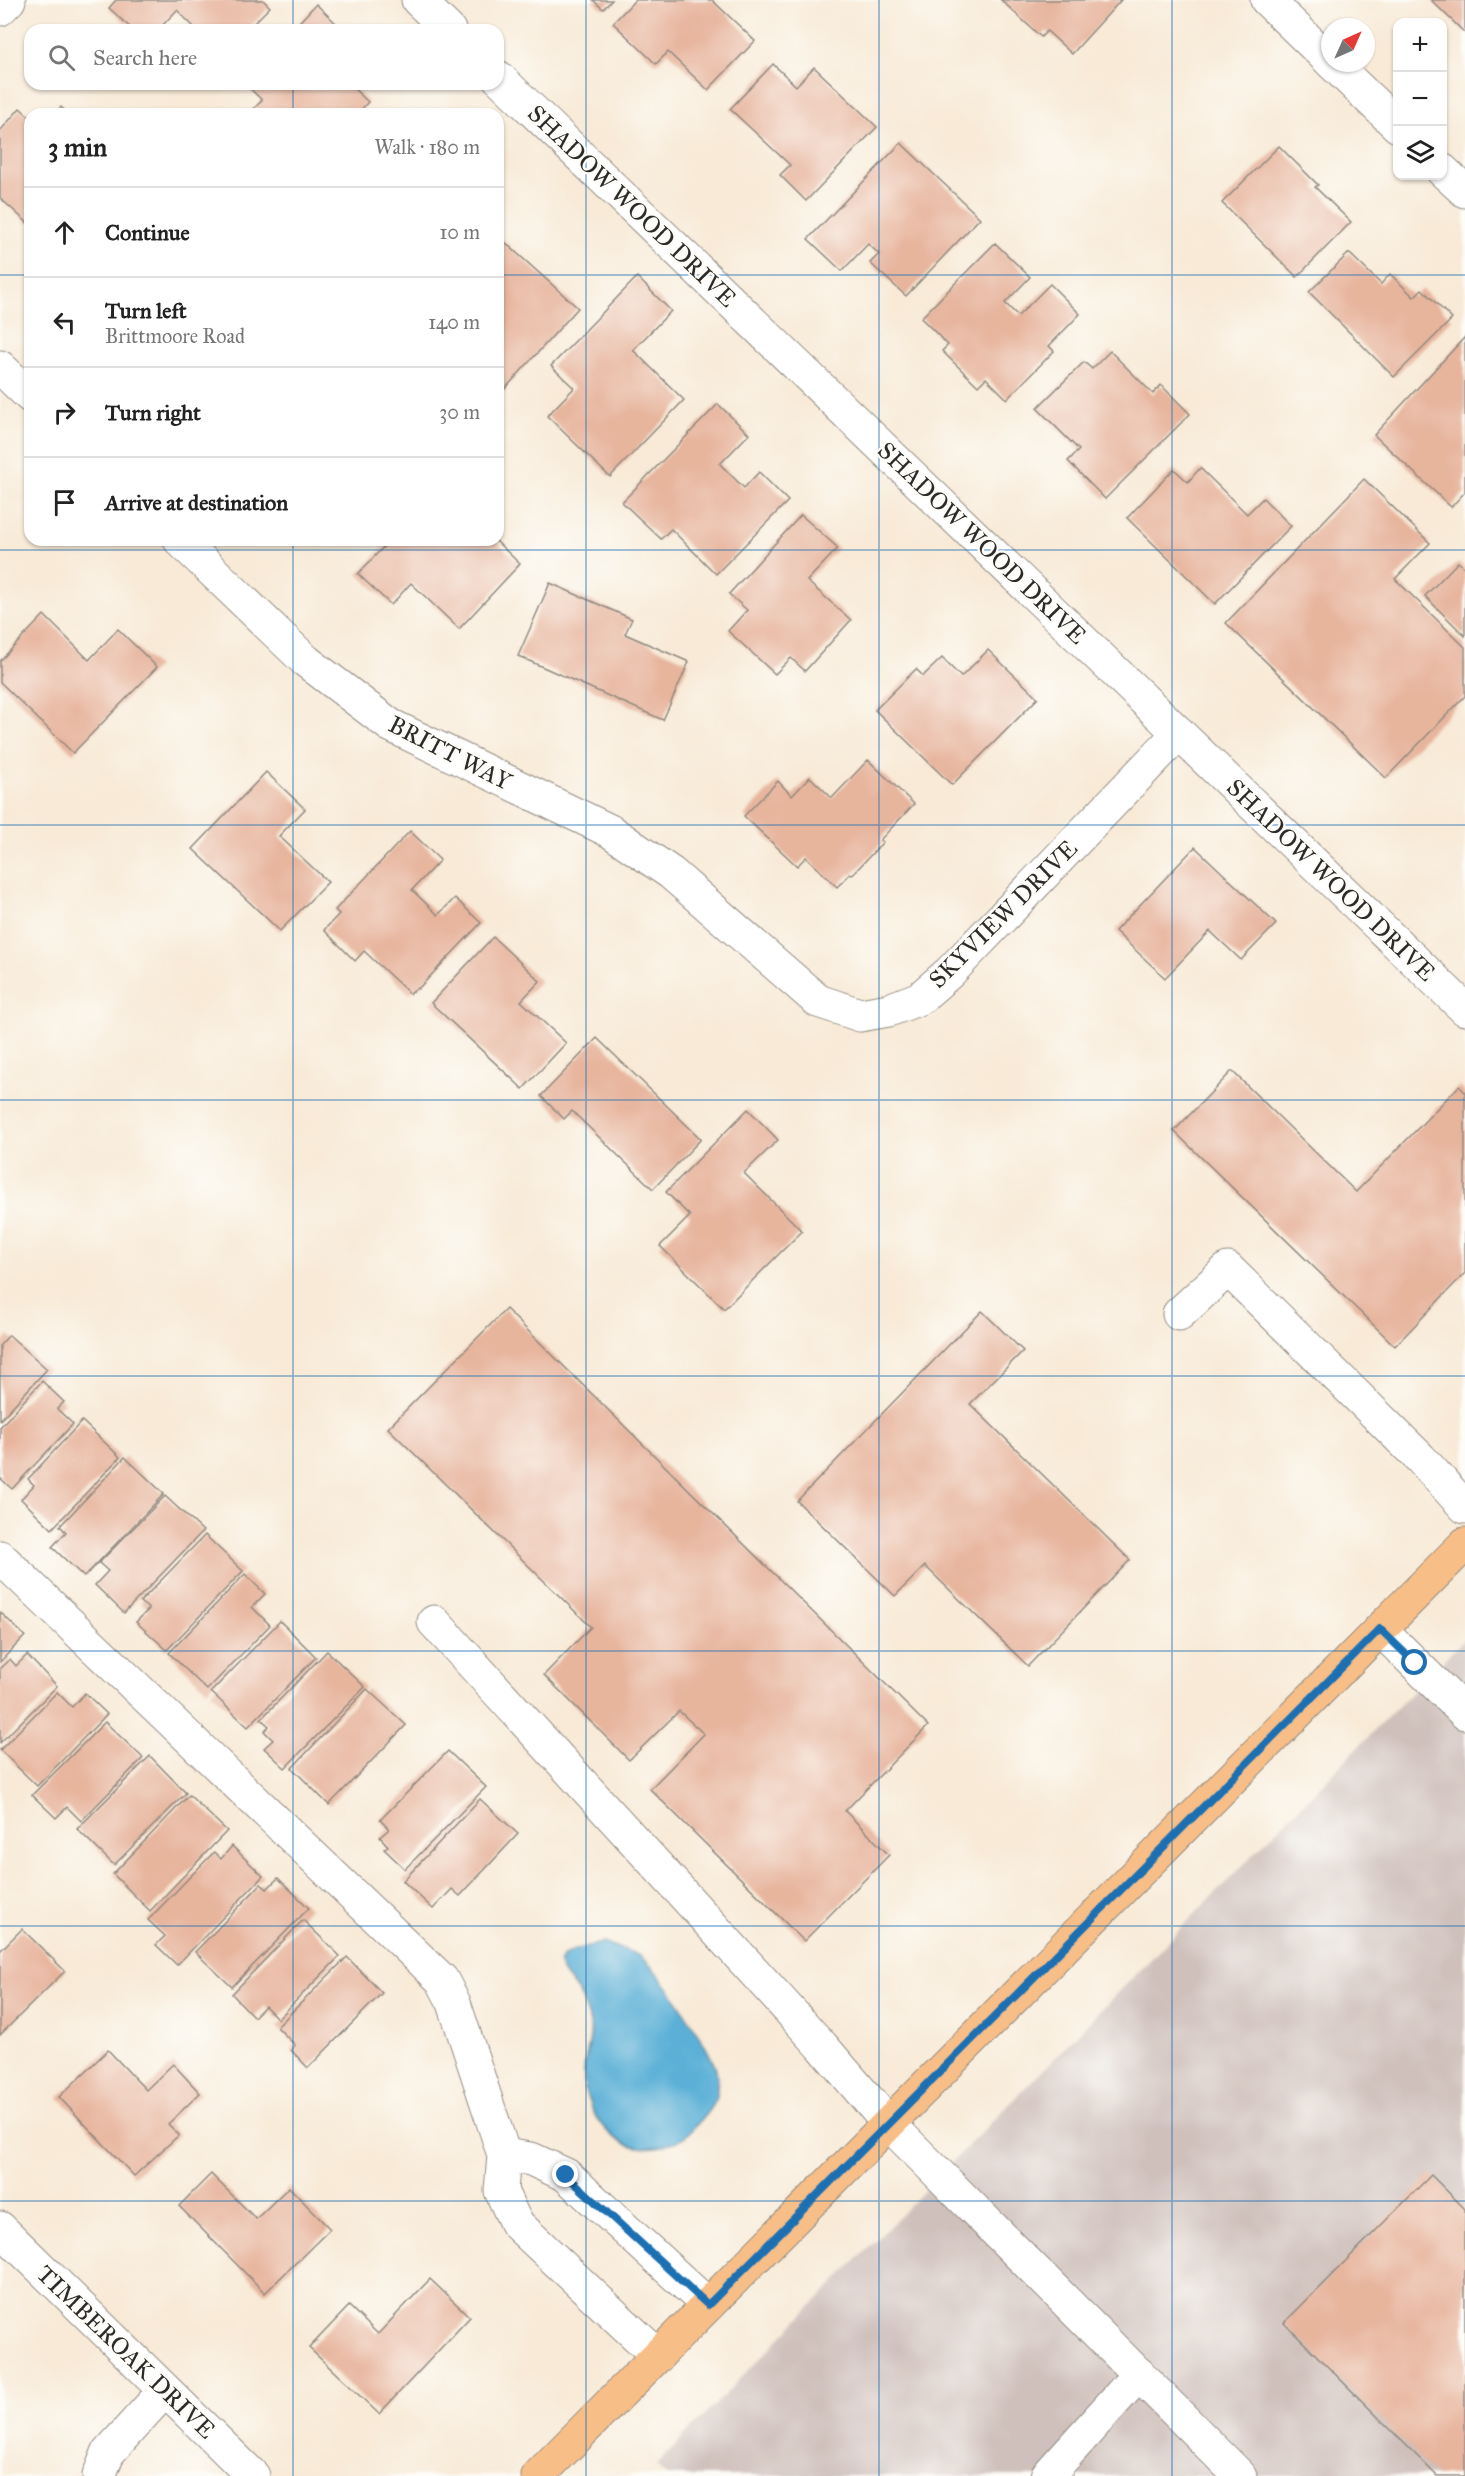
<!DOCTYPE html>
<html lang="en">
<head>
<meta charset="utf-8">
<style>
  :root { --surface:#fff; --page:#f2f2f2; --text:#222; --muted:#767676; --line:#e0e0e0 }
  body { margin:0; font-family:"IM FELL Great Primer",serif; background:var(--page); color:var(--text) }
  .controls { position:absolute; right:18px; top:18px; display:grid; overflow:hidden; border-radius:12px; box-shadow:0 2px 4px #0004 }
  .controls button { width:54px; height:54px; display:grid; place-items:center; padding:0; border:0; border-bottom:2px solid var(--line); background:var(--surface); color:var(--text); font:30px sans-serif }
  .compass { position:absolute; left:1321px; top:18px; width:54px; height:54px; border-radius:50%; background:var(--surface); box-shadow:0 2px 4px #0004; rotate:45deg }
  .stop { position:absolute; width:18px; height:18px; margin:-14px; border:4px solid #1f6fb2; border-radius:50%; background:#fff }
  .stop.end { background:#1f6fb2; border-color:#fff; box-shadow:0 2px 6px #0008 }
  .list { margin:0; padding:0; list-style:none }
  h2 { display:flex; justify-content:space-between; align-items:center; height:78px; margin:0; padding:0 24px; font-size:26px }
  h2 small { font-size:20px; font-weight:400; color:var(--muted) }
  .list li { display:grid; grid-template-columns:39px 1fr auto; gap:18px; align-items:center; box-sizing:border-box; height:90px; padding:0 24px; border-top:2px solid var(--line) }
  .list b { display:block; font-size:22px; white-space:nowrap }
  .list p { margin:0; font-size:20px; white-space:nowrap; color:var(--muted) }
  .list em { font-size:20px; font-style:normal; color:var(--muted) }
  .icon { flex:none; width:33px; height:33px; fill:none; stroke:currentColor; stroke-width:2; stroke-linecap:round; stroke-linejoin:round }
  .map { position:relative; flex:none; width:1465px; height:2476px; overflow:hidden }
  .search { position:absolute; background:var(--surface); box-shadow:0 2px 4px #0004; left:24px; top:24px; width:480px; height:66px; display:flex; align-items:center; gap:15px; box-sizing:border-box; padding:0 21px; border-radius:18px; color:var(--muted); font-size:22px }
  .panel { position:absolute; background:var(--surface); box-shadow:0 2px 4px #0004; left:24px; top:108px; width:480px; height:438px; border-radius:18px }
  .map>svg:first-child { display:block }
</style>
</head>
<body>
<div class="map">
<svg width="1465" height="2476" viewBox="0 0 1465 2476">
  <rect width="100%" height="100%" fill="#fdfcf7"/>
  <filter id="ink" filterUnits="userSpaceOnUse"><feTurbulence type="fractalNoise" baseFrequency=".0167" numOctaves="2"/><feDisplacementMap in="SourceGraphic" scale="12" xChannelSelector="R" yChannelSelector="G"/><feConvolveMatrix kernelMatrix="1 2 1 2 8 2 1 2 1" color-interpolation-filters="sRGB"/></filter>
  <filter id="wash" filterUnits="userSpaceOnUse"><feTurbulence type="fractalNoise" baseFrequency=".008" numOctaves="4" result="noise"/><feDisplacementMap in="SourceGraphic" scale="24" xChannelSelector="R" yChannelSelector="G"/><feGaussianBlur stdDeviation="1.35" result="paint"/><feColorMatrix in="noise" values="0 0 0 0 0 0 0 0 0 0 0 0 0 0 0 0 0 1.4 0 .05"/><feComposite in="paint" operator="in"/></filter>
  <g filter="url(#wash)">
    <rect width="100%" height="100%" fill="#f8ead7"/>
    <path fill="#cfc0bb" d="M1465,1638V2476H666L656,2465Z"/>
    <path fill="#5bb0d7" stroke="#436e81" stroke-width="1.5" d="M603,1943C616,1947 630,1950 641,1957C660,1970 713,2052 717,2074C718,2081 717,2091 716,2097C711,2111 696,2126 685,2136C673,2146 653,2149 638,2147C603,2141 583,2104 584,2072C584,2055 593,2040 590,2023C588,2013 583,2002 579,1993C574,1985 554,1969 561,1959C567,1949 592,1946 603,1943Z"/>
    <g id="blocks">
      <g fill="#e7b49c">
        <path d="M116,0H263L270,7L247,30H197L177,10L158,30H133L109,8Z"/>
        <path d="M593,0H612L603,9Z"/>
        <path d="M635,0H712L755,41L708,90L668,52L656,64L613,23Z"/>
        <path d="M1001,0H1121L1072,54L1047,31L1041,37Z"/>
        <path d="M1431,0H1465V33Z"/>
        <path d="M316,4L343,30H292Z"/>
        <path d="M773,64L796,86L814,67L877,127L806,201L780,175L790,165L730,109Z"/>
        <path d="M245,84H349L368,102L357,114H249L262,100Z"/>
        <path d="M61,107L69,114H55Z"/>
        <path d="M20,108L30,117V225L0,198V131Z"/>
        <path d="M901,143L980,218L906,296L870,263L879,254L868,244L842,271L808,239Z"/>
        <path d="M1279,146L1318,185L1315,187L1351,222L1297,277L1222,203Z"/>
        <path d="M498,236L578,308L503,391L498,386Z"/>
        <path d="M995,243L1030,277L1005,303L1018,316L1050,284L1080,314L1049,346L1054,351L1007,399L986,378L978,386L942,351L948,345L921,318Z"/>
        <path d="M1349,253L1381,284L1390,274L1414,297L1422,289L1452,319L1394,377L1309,292Z"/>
        <path d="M637,277L671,311L633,350L684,400L610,477L547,416L574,388L551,366Z"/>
        <path d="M1465,337V492L1451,507L1374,435Z"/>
        <path d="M1110,351L1153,394L1161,385L1190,414L1105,499L1068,461L1079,450L1037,408L1084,362L1092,369Z"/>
        <path d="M718,404L749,434L720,464L744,488L759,472L788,501L716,574L671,529L661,539L622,502Z"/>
        <path d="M1200,468L1247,514L1263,498L1291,526L1215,604L1127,518L1174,469L1188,482Z"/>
        <path d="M1364,479L1430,543L1395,579L1465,647V696L1386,778L1226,623Z"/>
        <path d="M801,515L838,548L807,581L851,620L805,671L791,658L775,674L728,631L747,610L729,594Z"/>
        <path d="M390,540H495L520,564L459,629L411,583L391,605L358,574Z"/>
        <path d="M1458,562L1465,568V636L1425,596Z"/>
        <path d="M550,583L632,619L625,634L689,662L663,720L518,656Z"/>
        <path d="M44,615L89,660L118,629L157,667L73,753L0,682V661Z"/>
        <path d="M988,650L1038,698L952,785L875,710L916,669L923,676L942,658L961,677Z"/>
        <path d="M868,760L914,804L880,840L883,842L852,875L850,874L837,887L806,857L797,866L744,816L778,781L792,796L810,777L832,798Z"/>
        <path d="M266,772L305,809L279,836L328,882L280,931L193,849Z"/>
        <path d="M410,831L440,860L412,890L438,915L455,898L481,923L418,989L417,988L410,994L364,951L355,961L324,930L339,914L335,910Z"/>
        <path d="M1195,847L1276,924L1241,960L1210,931L1165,978L1115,931Z"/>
        <path d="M493,937L540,981L521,1001L566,1043L523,1089L431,1003Z"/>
        <path d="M597,1038L701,1139L653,1189L572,1111L564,1119L541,1096Z"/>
        <path d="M1232,1071L1356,1192L1459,1086L1465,1092V1273L1395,1346L1174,1131Z"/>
        <path d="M748,1109L778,1140L744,1173L802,1231L724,1309L660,1246L690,1216L666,1192Z"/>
        <path d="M506,1309L928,1726L845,1811L889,1855L804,1941L650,1789L704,1734L679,1711L629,1760L544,1675L591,1627L388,1428Z"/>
        <path d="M982,1311L1023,1351L970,1404L1130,1560L1028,1666L925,1566L895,1596L797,1501Z"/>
        <path d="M9,1335L47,1369L0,1420V1345Z"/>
        <path d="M42,1381L64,1402L57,1409L73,1424L12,1489L0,1478V1427Z"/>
        <path d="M82,1421L120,1457L52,1529L21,1499L34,1485L28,1479Z"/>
        <path d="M125,1457L164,1494L84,1577L52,1547L66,1532L60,1526Z"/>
        <path d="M165,1496L203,1531L124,1613L95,1585L108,1571L99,1563Z"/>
        <path d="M205,1535L243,1571L167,1650L136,1622L149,1609L140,1602Z"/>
        <path d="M245,1574L265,1594L252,1607L270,1625L207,1690L169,1653Z"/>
        <path d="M0,1612L25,1636L0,1662Z"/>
        <path d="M280,1621L316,1657L248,1727L211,1692Z"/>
        <path d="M327,1651L365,1687L285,1768L264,1748L273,1740L264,1731L269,1726L261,1719Z"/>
        <path d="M27,1655L57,1686L0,1743V1668L10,1659L16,1666Z"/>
        <path d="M367,1689L406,1725L329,1805L292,1768Z"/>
        <path d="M57,1692L72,1707L85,1693L107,1714L37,1786L0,1750Z"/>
        <path d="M105,1722L143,1758L81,1821L67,1807L56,1818L32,1795Z"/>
        <path d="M448,1751L486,1787L405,1869L384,1849L388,1846L380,1837L389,1829L380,1820Z"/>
        <path d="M150,1756L186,1793L114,1865L77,1829Z"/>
        <path d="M189,1795L227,1831L150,1911L113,1874Z"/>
        <path d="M480,1799L518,1834L460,1896L452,1889L433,1909L403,1881Z"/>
        <path d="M232,1846L263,1876L177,1965L156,1945L165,1936L148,1920L214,1852L221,1859Z"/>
        <path d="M278,1878L309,1908L232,1987L195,1952L261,1884L267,1889Z"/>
        <path d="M303,1920L340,1956L278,2019L265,2006L254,2017L232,1994Z"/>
        <path d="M22,1929L65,1971L0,2035V1951Z"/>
        <path d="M347,1957L382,1993L308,2068L291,2050L295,2045L277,2027Z"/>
        <path d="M108,2050L146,2090L173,2064L200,2093L168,2124L179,2135L134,2176L59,2097Z"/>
        <path d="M211,2174L256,2219L289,2187L330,2229L265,2293L179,2206Z"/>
        <path d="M1431,2175L1465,2209V2476H1437L1284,2323Z"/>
        <path d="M430,2279L470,2317L379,2414L309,2348L349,2306L378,2334Z"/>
      </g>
    </g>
  </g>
  <g filter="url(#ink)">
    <use href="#blocks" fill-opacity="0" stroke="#928a81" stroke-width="1.5"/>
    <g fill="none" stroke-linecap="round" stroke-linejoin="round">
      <g stroke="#928a81" stroke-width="35">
        <g id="minor">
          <path d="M418,0L449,30"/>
          <path d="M1267,0L1330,61"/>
          <path d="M0,9L9,0"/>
          <path d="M1332,63L1398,126"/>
          <path d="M498,77L1465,1009"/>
          <path d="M1442,170L1465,191"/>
          <path d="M0,367L30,396"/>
          <path d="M180,540L306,661L390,725L610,831L671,873L818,1001L860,1015L889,1010L920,998L950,972L1179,733"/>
          <path d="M1179,1314L1228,1269L1420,1458L1465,1507"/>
          <path d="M0,1557L442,1980L454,2003L504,2155"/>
          <path d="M434,1622L822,2046L889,2124L1240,2476"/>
          <path d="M1380,1629L1465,1713"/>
          <path d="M0,2228L253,2476"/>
          <path d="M658,2356L516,2223L501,2191L504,2155L531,2159L566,2175L708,2305"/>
          <path d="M99,2476L108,2453L165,2390"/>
          <path d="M1047,2476L1139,2374"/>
        </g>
      </g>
      <g stroke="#928a81" stroke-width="35">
        <path id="major" d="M538,2476L1465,1544"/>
      </g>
      <use href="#minor" stroke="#fff" stroke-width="33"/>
      <use href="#major" stroke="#f7be87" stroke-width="33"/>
    </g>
  </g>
  <g fill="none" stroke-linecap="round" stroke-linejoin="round" filter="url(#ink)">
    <path stroke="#1f6fb2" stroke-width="8" d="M566,2175L708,2305L1380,1629L1415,1663"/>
  </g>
  <path fill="none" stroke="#1f6fb2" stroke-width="1.5" stroke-opacity="0.55" d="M293,0V30M586,0V2476M879,0V2476M1172,0V2476M293,84V114M0,275H30M498,275H1465M293,540V2476M0,550H1465M0,825H1465M0,1100H1465M0,1376H1465M0,1651H1465M0,1926H1465M0,2201H1465"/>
  <g text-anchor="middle" stroke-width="4.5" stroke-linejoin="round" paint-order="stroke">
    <g font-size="24" fill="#2b2b2b" stroke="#fdfcf7">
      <text transform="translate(632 206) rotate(44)" y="8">SHADOW WOOD DRIVE</text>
      <text transform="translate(982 543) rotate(44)" y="8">SHADOW WOOD DRIVE</text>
      <text transform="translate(450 753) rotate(27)" y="8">BRITT WAY</text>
      <text transform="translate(1331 880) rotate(44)" y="8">SHADOW WOOD DRIVE</text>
      <text transform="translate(1003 914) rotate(-45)" y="8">SKYVIEW DRIVE</text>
      <text transform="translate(126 2352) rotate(44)" y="8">TIMBEROAK DRIVE</text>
    </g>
  </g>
</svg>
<div class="controls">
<button>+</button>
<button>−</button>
<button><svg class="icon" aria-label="layers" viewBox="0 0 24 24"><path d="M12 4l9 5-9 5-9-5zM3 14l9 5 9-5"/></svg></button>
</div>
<svg class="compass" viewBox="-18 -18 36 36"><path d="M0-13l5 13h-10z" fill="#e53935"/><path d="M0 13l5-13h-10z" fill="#767676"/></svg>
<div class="stop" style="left:1415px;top:1663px"></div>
<div class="stop end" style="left:566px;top:2175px"></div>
<div class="search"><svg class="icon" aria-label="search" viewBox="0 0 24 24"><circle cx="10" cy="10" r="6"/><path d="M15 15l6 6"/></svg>Search here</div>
<section class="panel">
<h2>3 min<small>Walk · 180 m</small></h2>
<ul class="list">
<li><svg class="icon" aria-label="ahead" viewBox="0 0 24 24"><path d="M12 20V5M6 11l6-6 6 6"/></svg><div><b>Continue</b></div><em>10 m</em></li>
<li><svg class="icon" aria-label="left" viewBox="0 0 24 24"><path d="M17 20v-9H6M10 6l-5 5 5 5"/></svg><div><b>Turn left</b><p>Brittmoore Road</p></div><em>140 m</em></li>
<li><svg class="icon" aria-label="right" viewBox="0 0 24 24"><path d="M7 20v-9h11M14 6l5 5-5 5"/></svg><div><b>Turn right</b></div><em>30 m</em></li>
<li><svg class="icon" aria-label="arrive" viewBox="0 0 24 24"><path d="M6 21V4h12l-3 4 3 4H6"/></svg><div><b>Arrive at destination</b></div></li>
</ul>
</section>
</div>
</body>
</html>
